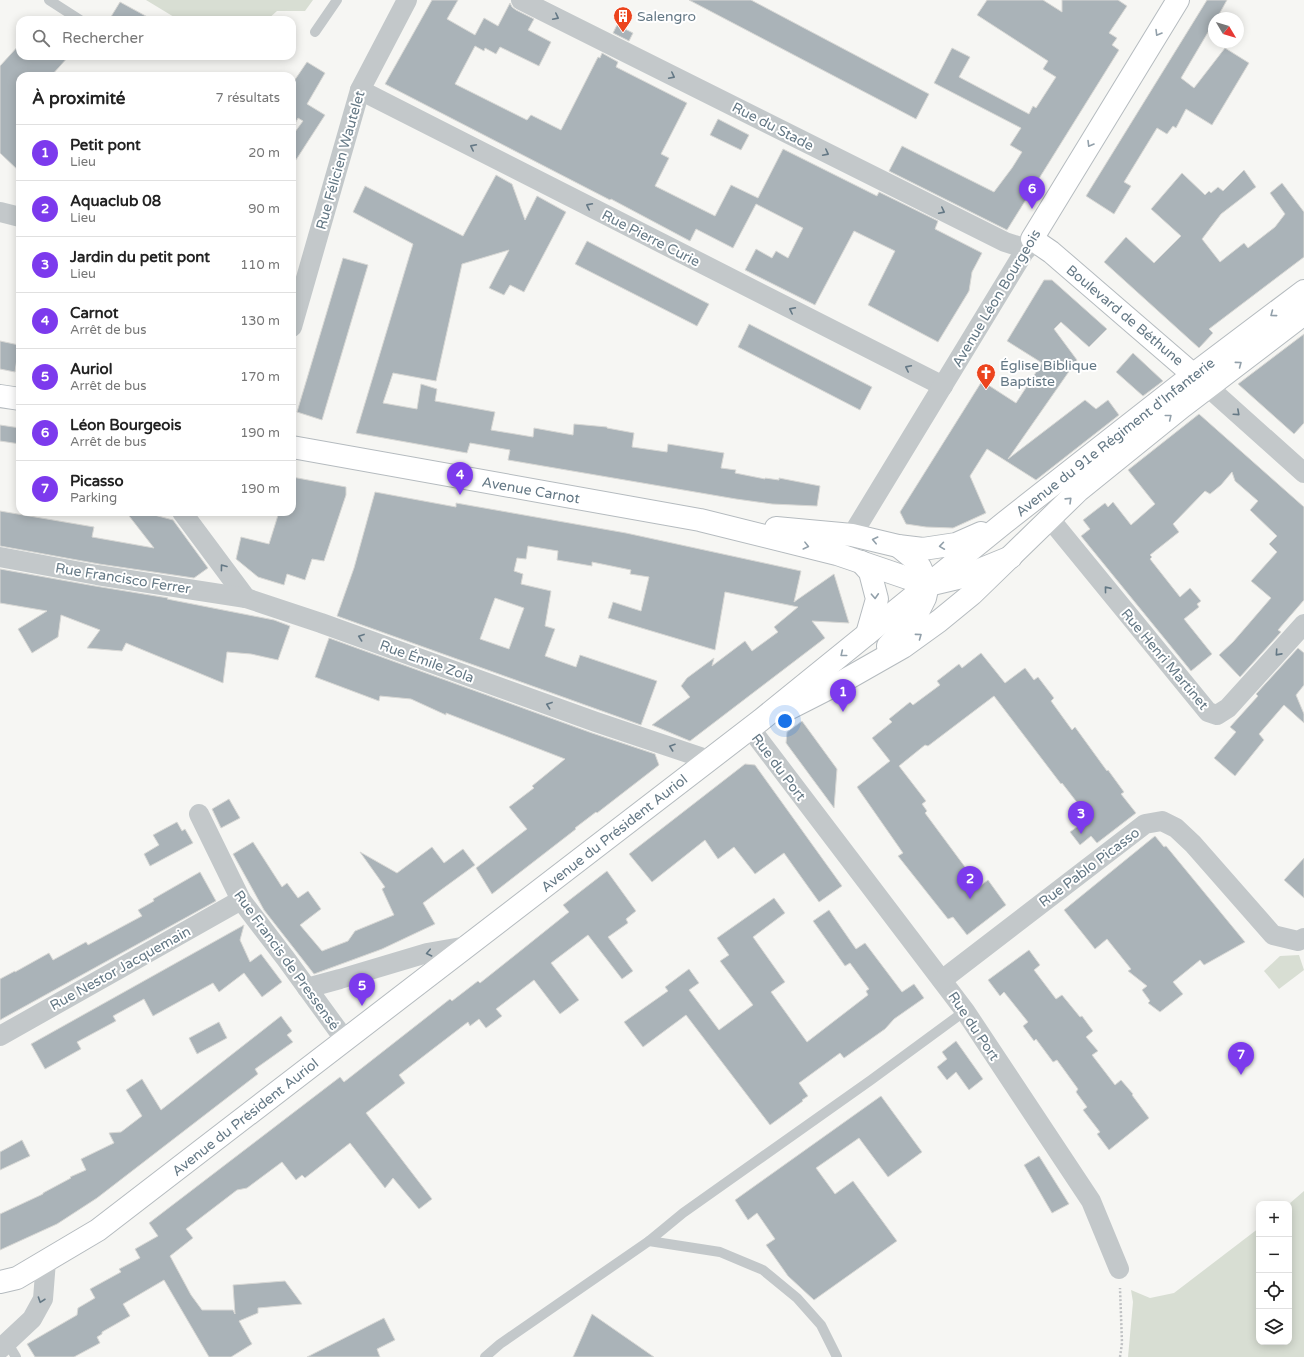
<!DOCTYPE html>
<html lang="fr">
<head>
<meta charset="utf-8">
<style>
  :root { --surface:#fff; --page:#f2f2f2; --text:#222; --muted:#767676; --line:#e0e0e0; --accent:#7c3aed }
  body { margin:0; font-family:"Varela Round",sans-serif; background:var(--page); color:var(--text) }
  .controls { position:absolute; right:12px; bottom:12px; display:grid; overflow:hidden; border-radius:8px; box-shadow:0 2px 10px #0003 }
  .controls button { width:36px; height:36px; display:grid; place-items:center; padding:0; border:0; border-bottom:1px solid var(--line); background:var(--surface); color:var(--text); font:20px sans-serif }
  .compass { position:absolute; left:1208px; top:12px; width:36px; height:36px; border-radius:50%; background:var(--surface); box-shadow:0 2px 10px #0003; rotate:128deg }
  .you { position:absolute; left:785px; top:721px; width:14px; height:14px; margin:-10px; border:3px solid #fff; border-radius:50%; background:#1a73e8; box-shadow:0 0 0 6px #1a73e833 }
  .badge { display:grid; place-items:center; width:26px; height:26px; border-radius:50%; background:var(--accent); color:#fff; font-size:13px; font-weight:700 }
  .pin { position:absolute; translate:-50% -33px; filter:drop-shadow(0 1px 2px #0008) }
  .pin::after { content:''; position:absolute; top:21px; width:14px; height:12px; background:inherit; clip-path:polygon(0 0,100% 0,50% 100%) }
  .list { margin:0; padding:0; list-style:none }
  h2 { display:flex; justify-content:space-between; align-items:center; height:52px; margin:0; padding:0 16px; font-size:17px }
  h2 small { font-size:13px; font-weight:400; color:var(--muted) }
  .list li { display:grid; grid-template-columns:26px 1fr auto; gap:12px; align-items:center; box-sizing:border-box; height:56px; padding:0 16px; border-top:1px solid var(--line) }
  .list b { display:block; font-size:15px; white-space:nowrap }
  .list p { margin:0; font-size:13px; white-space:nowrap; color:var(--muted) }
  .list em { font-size:13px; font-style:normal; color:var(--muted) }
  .icon { flex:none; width:22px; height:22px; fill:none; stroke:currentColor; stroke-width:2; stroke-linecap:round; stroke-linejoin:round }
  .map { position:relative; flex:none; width:1304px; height:1357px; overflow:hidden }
  .search { position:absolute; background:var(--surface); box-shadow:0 2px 10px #0003; left:16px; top:16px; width:280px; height:44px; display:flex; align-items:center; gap:10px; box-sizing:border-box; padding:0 14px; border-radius:12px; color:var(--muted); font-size:15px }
  .panel { position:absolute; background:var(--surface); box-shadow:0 2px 10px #0003; left:16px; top:72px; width:280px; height:444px; border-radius:12px }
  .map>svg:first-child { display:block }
</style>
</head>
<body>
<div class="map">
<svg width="1304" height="1357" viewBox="0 0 1304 1357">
  <rect width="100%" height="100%" fill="#f6f6f3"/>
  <g fill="#d8ded3">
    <path d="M146,0H313L305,11H277L267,20H179Z"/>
    <path d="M1299,955L1304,970L1279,989L1264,971L1280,956Z"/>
    <path d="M1304,1191V1357H1128L1133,1302L1131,1290L1150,1298L1174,1293L1259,1228V1342H1289V1204Z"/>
  </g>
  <g fill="#aab3b8" stroke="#d8d8d5" fill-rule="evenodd">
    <path d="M432,0H458L447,19L475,35L484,18L498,26L510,3L512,7L516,10L534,19L528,30L551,42L539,66L500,47L496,54L485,48L484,51L475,46L455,84L527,120L531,115L561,130L598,57L600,58L602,53L618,62L616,67L687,103L661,154L669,158L655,186L715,216L731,185L758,198L783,149L877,196L879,192L938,221L935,229L982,253L972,272L969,291L938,342L868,305L895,251L854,231L815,305L745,270L756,249L772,258L776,251L788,258L803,228L756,204L733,248L696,229L690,241L611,199L610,200L385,84Z"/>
    <path d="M689,0H751L929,94L916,119Z"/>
    <path d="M987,0H1043L1062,12V0H1118L1127,6L1109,33L1117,38L1112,45L1119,50L1007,230L889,171L902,146L994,192L1012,168L1022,152L1010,145L1021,128L934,83L952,48L970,57L959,77L1029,114L1033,106L1036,108L1056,77L1043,69L1048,61L977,15Z"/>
    <path d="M1207,0H1227L1217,18H1214V22L1181,78L1194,88L1225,48L1249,63L1212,125L1186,109L1176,128L1173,126L1167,134L1157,128L1124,182L1131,186L1114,214L1086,196Z"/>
    <path d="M120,2L153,20H109Z"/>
    <path d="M617,25L633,33L629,41L613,33Z"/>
    <path d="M20,44V56H69L51,76H20V172L0,153V66Z"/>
    <path d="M307,62L325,73L307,104L325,115L292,166V136L303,121L298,118L292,129V84Z"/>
    <path d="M718,119L749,135L741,150L710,135Z"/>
    <path d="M1244,170L1256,187L1221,214L1202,239L1220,262L1244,243L1248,248L1275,227L1285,214L1270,193L1282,183L1304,212V257L1209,329L1213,333L1199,348L1104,262L1126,237L1154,263L1181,236L1151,209L1182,173L1205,195L1209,191L1211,193L1218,187L1223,191Z"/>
    <path d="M496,175L512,184L525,220L537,196L566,212L524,292L510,285L504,295L489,288L509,250L462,264L436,381L393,373L383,403L417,409L421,384L437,389L435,401L495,412L491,430L533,437L534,428L573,435L574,424L607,427V428L634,433L632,447L667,452L668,444L724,453L721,468L736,470L735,473L765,479V478L779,480V478L820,486L817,506L772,504L736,499L508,460L510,450L470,443L467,453L356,433L413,244L353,212L365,186L463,236Z"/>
    <path d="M587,241L709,304L697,326L575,264Z"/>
    <path d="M343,258L368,265L322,420L297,412Z"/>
    <path d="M1044,280H1052L1107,329L1089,347L1061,322L1054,329L1077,360L1008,459L1085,400L1096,409L1108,400L1119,415L1036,480L987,449L970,476L986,513L953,528L926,527L906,524L900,512L982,381L1016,403L1042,363L1007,341Z"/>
    <path d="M749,324L872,387L860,410L738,347Z"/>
    <path d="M1304,334V423L1294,434L1238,384Z"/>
    <path d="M0,341L19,345L15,372L0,369Z"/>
    <path d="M1133,353L1163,381L1143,396L1116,372Z"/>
    <path d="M1199,414L1304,507V600L1278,630L1281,632L1240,677L1219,655L1233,642L1271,598L1251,581L1277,552L1269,544L1277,536L1250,510L1258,501L1235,481L1232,472L1221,485L1210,494L1205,491L1173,524L1179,532L1150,555L1152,557L1150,559L1180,597L1190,588L1201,601L1197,604L1199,607L1184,619L1212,654L1191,671L1081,536L1090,529L1083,520L1105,503L1108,507L1113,502L1131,525L1155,504L1128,470Z"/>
    <path d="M0,425L20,428V444L0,441Z"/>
    <path d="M292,477L346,487V495L324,561L312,559L305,580L287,574L284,585L258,577L236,559L241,537L269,544L279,512H292Z"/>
    <path d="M375,492L456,507V503L626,533L801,571L794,602L834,574L849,623L812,621L825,638L690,741L652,725L690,697L681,686L687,678L714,658L712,666L745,641L752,651L778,632L774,627L798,607L725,592L715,650L608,618L613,602L641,611L649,577L630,574L631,570L592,562V566L557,560L558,551L528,546L526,559L517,558L514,571L523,574L521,584L551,591L545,626L555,629L545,656L576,667L580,655L657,681L641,725L337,616L354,568ZM495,598L524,608L509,649L480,639Z"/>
    <path d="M0,511L94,527L92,537L154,548L126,512H143L173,520L208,568L194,578L99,564L0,546Z"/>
    <path d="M0,569L95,586L168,598L167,599L274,620L290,626L278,660L251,654L227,652L223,683L126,643L122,651L87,648L100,630L61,615L58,637L32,653L18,629L47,611L0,603Z"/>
    <path d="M329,638L592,733L655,754L659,765L597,813L596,812L575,828L576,829L492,894L476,868L527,829L509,807L534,788L532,786L565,759L446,713V715L411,699L380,696L379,701L315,677Z"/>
    <path d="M1298,648L1304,653V685L1296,695L1304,714V723L1284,705L1259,734L1264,740L1235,776L1214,758L1236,732L1230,727L1258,696L1256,694Z"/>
    <path d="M981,653L1005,683L1025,668L1034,680L1038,677L1054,698L1051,701L1072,730L1075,727L1107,771L1108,770L1124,792L1121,794L1136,813L1097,843L1091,836L1080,845L1070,832L1089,818L1062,783L1061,784L994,696L928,746L925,745L899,766L926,801L922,804L927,811L925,813L965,867L980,886L988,880L1006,905L967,935L953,917L948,919L898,856L903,853L857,787L890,761L872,738L892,722L889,719L910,702L913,705L940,685L937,681L959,664L962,668Z"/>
    <path d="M802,721L837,769L834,808L786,743L787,732Z"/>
    <path d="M745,764L755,765L842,886L819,902L784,853L755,874L734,847L718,859L705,840L652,882L629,854Z"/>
    <path d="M229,799L240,818L221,828L212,809Z"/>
    <path d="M177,822L182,831L185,829L193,843L150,866L144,854L159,845L153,835Z"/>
    <path d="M1155,836L1164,847L1166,846L1245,942L1204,965L1200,960L1173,982L1183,994L1160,1012L1148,1003L1150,1001L1142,990L1147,986L1128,971L1131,969L1107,939L1095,949L1064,910Z"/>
    <path d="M253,842L282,887L287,883L298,898L308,891L321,909L300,925L322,951L348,941L355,931L394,915L382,889L385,887L360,852L397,873L432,847L444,863L463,849L475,865L423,903L435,924L382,949L314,974L264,910L233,854Z"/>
    <path d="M1304,858V898L1284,880Z"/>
    <path d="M607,871L636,911L626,919L628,923L608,937L633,971L622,979L588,935L551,963L579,1000L560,1014L534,980L496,1009L502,1016L486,1028L479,1019L470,1026L468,1022L399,1075L405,1083L366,1113L432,1199L419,1209L393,1178L385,1188L350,1143L305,1178L302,1175L296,1180L282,1162L247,1188L237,1190L186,1229L193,1238L170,1256L191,1295L202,1310H233L235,1314L233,1285L285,1281L302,1304L258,1308V1313L239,1321L252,1344L231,1357H209L164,1280L123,1304L130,1316L102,1332V1334L97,1337L100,1343L74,1357H35L27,1344L77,1315L78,1308L95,1298L90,1289L121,1272L119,1269L140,1258L135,1249L158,1236L149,1223L340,1077L344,1082L450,999L452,1001L478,981L480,983L514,956L569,912L563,905Z"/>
    <path d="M200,872L216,901L0,1020V979L15,971V972L49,953L53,960L86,942L88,945L142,916L138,910L154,901L153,899Z"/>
    <path d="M774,898L785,913L753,937L785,982L771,992L807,1042L868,995L866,991L869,989L850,963L845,966L813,921L829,910L856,949L865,943L902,992L914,984L924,998L894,1019L885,1029L844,1058L840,1053L799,1083L808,1096L802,1100L803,1101L770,1125L686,1015L643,1047L624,1022L668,991L665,987L689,969L699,983L689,990L719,1030L753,1005L720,961L729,955L717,938Z"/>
    <path d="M244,925L240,940L250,962L261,954L282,982L262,997L244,973L219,992L213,983L153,1016L144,999L113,1016L116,1021L77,1042L81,1049L45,1069L31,1044Z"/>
    <path d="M1029,950L1040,965L1034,970L1056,999L1062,995L1080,1017L1082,1016L1093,1031L1086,1037L1098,1051L1092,1055L1115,1085L1121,1080L1133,1094L1132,1095L1149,1118L1109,1150L1097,1134L1100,1132L1083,1110L1087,1107L1076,1092L1078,1089L1057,1060L1053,1062L1036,1039L1034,1041L1023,1026L1028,1022L1004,992L1000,996L988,980Z"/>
    <path d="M281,1016L292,1031L287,1035L293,1042L255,1069L258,1074L97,1198L57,1224L0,1250V1214L43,1194V1193L71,1178L70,1177L86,1170L81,1159L114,1143L109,1133L121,1132L142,1116L126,1090L142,1079L161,1110Z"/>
    <path d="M219,1022L227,1038L197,1054L189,1038Z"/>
    <path d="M956,1041L983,1079L969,1090L956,1072L947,1080L937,1067L947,1059L942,1052Z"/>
    <path d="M881,1096L922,1152L888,1177L859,1138L816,1168L835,1194L853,1181L897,1241L814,1300L788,1276L766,1245L775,1239L757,1213L748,1220L735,1200Z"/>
    <path d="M22,1140L30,1156L0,1170V1152Z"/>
    <path d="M1039,1156L1069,1204L1052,1213L1024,1165Z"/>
    <path d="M592,1314L654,1357H573Z"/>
    <path d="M384,1318L395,1340L377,1349L380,1357H307Z"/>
  </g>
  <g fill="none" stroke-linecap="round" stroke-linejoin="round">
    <g stroke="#b5bbbf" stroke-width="24">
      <g id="secondary">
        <path d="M1178,0L1032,239L1051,252L1204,384"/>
        <path d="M0,396L20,399"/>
        <path d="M292,447L700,520L837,554L928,585L962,577L1011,557"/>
        <path d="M776,528L852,535L898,546L923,549L956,544L981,533"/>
        <path d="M861,562L870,572L877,599L867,634"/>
        <path d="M888,646L916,616L925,598L928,585L920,567L914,559L898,546"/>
        <path d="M790,708L845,680L903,647L939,621L972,594L1078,491L1182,407L1304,314"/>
        <path d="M0,1282L17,1278L98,1230L761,720L1004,523L1194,374L1304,291"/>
      </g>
    </g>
    <path stroke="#bfc1c3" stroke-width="2.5" stroke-dasharray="2 2" stroke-linecap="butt" d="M1120,1357L1122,1343L1120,1288"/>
    <g stroke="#c3c8ca" stroke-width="10">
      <path d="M49,0L80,20"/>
      <path d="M315,32L337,0"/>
      <path d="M649,1241L720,1252L763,1270L797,1298L821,1325L837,1357"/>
      <path d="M7,1342L16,1357"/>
      <path d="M485,1357L500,1344L649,1241L683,1213L871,1080L965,1011"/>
    </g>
    <g stroke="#c3c8ca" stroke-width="20">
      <path d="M521,0L1005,242L1027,249"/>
      <path d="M360,90L943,386"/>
      <path d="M0,212L20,217"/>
      <path d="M292,327L360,90L407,0"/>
      <path d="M1208,387L1304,473"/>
      <path d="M182,512L246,598"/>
      <path d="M1050,519L1208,712L1217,715L1228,708L1304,624"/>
      <path d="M852,535L1032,239"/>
      <path d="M0,557L97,575L246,598L321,623L596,722L709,760"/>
      <path d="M750,728L965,1011L1091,1201L1119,1269"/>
      <path d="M199,814L241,900L286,959L345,1040"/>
      <path d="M942,980L1145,824L1162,821L1176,828L1193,844L1273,935L1298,941L1304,938"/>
      <path d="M307,988L340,979L427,953L467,946"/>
      <path d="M0,1036L241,900"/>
      <path d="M0,1349L32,1319L43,1299L46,1261"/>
    </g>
    <use href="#secondary" stroke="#fff" stroke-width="22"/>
  </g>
  <defs><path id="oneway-chevron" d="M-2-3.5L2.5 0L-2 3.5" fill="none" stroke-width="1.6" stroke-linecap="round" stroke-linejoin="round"/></defs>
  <g stroke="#647885">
    <use href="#oneway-chevron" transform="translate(556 17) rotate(27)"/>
    <use href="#oneway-chevron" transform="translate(672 76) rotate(27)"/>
    <use href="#oneway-chevron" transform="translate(473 147) rotate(-153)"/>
    <use href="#oneway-chevron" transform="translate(826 153) rotate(27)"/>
    <use href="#oneway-chevron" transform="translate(589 206) rotate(-153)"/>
    <use href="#oneway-chevron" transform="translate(942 211) rotate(27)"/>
    <use href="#oneway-chevron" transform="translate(792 310) rotate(-153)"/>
    <use href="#oneway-chevron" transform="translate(908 368) rotate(-153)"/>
    <use href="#oneway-chevron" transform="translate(1237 413) rotate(42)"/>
    <use href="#oneway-chevron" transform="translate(223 567) rotate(-127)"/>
    <use href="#oneway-chevron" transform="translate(1107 589) rotate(-129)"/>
    <use href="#oneway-chevron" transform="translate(361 637) rotate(-160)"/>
    <use href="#oneway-chevron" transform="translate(1278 653) rotate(132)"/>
    <use href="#oneway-chevron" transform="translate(549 705) rotate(-160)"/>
    <use href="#oneway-chevron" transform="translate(672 747) rotate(-161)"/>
    <use href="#oneway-chevron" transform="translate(429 953) rotate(167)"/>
    <use href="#oneway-chevron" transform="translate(41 1300) rotate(109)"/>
  </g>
  <g stroke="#92a0aa">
    <use href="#oneway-chevron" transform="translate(1158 33) rotate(121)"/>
    <use href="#oneway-chevron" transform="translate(1090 144) rotate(121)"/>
    <use href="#oneway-chevron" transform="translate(1273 314) rotate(143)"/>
    <use href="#oneway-chevron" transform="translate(1239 364) rotate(-37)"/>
    <use href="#oneway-chevron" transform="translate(1169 417) rotate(-39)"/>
    <use href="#oneway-chevron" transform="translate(1069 500) rotate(-44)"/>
    <use href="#oneway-chevron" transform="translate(875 540) rotate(-167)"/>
    <use href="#oneway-chevron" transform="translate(806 546) rotate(14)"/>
    <use href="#oneway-chevron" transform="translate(942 546) rotate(172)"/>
    <use href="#oneway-chevron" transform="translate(875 596) rotate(87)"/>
    <use href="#oneway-chevron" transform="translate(919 636) rotate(-36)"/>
    <use href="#oneway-chevron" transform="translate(843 654) rotate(141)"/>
  </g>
  <defs>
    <g id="building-pin" transform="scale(1)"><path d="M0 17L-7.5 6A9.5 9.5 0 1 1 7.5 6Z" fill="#ec441d" stroke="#fff"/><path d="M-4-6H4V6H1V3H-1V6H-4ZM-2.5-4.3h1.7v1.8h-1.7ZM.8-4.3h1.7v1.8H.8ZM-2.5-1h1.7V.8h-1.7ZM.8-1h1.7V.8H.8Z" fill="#fff"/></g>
    <g id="church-pin" transform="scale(1)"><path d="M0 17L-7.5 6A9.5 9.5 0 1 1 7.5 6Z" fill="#ec441d" stroke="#fff"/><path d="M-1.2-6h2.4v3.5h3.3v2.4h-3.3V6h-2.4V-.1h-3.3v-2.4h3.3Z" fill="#fff"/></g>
  </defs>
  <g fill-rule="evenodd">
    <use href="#building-pin" x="623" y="16"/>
    <use href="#church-pin" x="986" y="373"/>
  </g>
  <g text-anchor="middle" stroke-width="4" stroke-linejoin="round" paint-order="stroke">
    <g font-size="14" fill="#647885" stroke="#fff" text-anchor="start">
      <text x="637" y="21">Salengro</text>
      <text x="1000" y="370">Église Biblique<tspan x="1000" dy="16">Baptiste</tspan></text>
    </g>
    <g font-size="14" fill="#647885" stroke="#fff">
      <text transform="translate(773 126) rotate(27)" y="5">Rue du Stade</text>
      <text transform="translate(340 160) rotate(-74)" y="5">Rue Félicien Wautelet</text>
      <text transform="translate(651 238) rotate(27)" y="5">Rue Pierre Curie</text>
      <text transform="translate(996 298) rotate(-59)" y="5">Avenue Léon Bourgeois</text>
      <text transform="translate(1125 315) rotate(40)" y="5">Boulevard de Béthune</text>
      <text transform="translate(1115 437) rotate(-38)" y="5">Avenue du 91e Régiment d'Infanterie</text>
      <text transform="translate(531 490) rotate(10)" y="5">Avenue Carnot</text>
      <text transform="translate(123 578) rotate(9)" y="5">Rue Francisco Ferrer</text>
      <text transform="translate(1165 659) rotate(50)" y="5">Rue Henri Martinet</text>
      <text transform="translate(427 661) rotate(20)" y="5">Rue Émile Zola</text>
      <text transform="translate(779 767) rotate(53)" y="5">Rue du Port</text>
      <text transform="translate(614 833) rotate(-38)" y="5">Avenue du Président Auriol</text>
      <text transform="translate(1089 867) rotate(-37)" y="5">Rue Pablo Picasso</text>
      <text transform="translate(287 960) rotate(54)" y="5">Rue Francis de Pressensé</text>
      <text transform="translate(120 968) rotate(-29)" y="5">Rue Nestor Jacquemain</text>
      <text transform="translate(974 1026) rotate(56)" y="5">Rue du Port</text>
      <text transform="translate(245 1117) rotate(-38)" y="5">Avenue du Président Auriol</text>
    </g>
  </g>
</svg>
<div class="controls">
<button>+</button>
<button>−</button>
<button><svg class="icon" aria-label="locate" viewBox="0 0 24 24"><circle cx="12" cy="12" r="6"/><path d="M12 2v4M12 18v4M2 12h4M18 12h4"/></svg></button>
<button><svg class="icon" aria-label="layers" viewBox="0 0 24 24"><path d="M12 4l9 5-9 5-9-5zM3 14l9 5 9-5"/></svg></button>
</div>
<svg class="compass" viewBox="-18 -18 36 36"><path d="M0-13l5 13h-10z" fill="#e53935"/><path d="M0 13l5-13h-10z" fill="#767676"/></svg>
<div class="you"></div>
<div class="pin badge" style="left:843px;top:712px">1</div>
<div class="pin badge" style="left:970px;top:899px">2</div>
<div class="pin badge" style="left:1081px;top:834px">3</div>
<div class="pin badge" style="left:460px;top:495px">4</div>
<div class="pin badge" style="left:362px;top:1006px">5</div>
<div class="pin badge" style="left:1032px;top:209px">6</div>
<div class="pin badge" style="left:1241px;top:1075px">7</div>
<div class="search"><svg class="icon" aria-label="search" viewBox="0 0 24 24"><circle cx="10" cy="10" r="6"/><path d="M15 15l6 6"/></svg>Rechercher</div>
<section class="panel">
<h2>À proximité<small>7 résultats</small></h2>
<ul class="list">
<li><span class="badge">1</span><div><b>Petit pont</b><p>Lieu</p></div><em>20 m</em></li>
<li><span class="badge">2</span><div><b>Aquaclub 08</b><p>Lieu</p></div><em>90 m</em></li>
<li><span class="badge">3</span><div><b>Jardin du petit pont</b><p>Lieu</p></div><em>110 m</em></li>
<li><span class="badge">4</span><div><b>Carnot</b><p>Arrêt de bus</p></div><em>130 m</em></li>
<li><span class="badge">5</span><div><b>Auriol</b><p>Arrêt de bus</p></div><em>170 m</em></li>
<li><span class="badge">6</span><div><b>Léon Bourgeois</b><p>Arrêt de bus</p></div><em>190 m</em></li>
<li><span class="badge">7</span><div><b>Picasso</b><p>Parking</p></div><em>190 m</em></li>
</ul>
</section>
</div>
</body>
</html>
